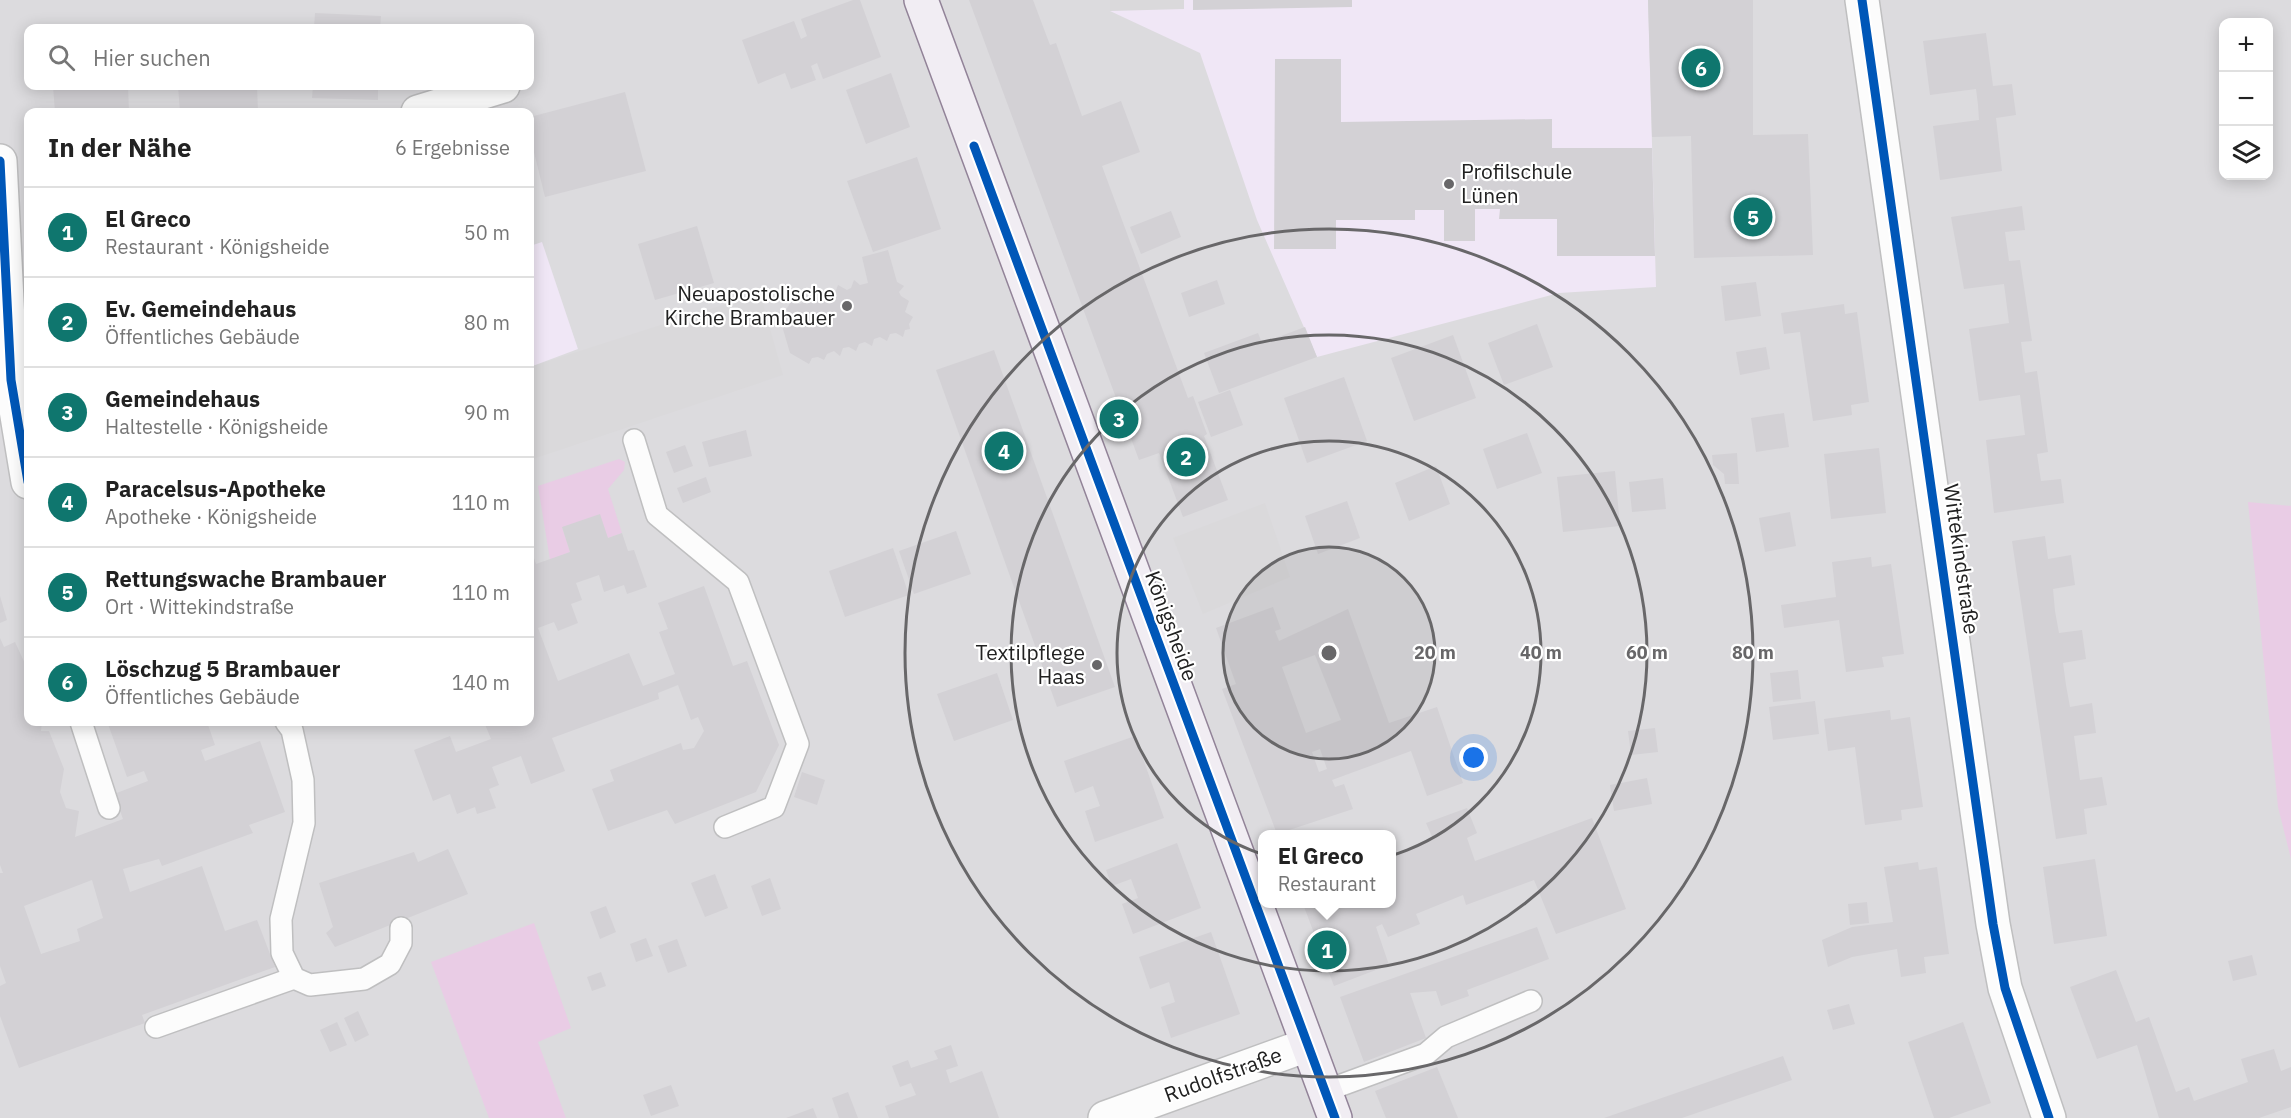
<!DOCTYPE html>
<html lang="de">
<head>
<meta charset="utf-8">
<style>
  :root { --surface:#fff; --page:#f6f6f6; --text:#222; --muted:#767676; --line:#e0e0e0; --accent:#0f766e }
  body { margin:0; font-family:"IBM Plex Sans",sans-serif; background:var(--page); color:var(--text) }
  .controls { position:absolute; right:18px; top:18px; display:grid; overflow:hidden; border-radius:12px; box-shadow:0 3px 15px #0003 }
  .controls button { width:54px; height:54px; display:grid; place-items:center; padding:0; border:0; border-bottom:2px solid var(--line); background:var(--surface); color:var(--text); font:30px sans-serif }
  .you { position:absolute; left:1474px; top:758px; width:21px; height:21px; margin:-15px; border:4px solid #fff; border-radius:50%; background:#1a73e8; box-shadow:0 0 0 9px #1a73e833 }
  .badge { display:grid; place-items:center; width:39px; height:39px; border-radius:50%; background:var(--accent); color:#fff; font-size:20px; font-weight:700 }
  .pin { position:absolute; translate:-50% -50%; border:3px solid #fff; box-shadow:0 2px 6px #0006 }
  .popup { position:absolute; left:1258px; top:830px; width:138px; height:78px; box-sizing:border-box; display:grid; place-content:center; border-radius:12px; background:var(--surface); filter:drop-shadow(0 2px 4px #0005); font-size:20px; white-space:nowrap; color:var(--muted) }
  .popup b { font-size:22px; color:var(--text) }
  .popup::after { content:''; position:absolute; left:50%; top:100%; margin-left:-12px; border:12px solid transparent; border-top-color:var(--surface) }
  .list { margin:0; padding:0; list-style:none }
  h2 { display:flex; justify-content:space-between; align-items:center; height:78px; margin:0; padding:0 24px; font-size:26px }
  h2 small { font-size:20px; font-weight:400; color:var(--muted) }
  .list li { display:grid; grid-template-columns:39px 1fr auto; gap:18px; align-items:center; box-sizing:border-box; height:90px; padding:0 24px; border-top:2px solid var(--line) }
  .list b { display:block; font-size:22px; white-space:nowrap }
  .list p { margin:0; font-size:20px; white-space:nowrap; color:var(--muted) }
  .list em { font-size:20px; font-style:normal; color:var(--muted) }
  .icon { flex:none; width:33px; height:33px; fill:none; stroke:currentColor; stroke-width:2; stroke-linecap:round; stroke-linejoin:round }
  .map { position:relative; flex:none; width:2291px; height:1118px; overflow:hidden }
  .search { position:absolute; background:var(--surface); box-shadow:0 3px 15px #0003; left:24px; top:24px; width:510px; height:66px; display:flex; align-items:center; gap:15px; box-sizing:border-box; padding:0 21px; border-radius:12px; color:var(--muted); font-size:22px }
  .panel { position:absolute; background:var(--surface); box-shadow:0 3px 15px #0003; left:24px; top:108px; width:510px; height:618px; border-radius:12px }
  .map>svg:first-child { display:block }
</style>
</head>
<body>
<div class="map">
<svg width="2291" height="1118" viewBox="0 0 2291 1118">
  <rect width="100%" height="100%" fill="#eceaee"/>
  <path fill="#dcdbde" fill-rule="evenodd" d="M0,0H2291V1118H0ZM2224,22H2268V176H2224ZM28,28H530V86H28ZM28,112H530V722H28ZM1262,834H1392V904H1262Z"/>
  <g fill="#f0e7f6">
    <path d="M1110,0H1648L1656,287L1559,293L1317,357L1257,220L1200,53L1110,11Z"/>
    <path d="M542,242L578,349L530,367V246Z"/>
  </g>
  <g fill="#e9cce5">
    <path d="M619,459L625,462L624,470L608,489L622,533L608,538L562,527L570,552L550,560L538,486Z"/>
    <path d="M2248,502L2291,506V859L2278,807Z"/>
    <path d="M534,923L571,1028L538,1042L566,1118H489L431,962Z"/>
  </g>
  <g fill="#dad9db">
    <path d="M1110,0H1184V9L1110,11Z"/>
    <path d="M760,293L783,375L530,460V367Z"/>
    <path d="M1265,503L1290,577L1203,614L1173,538Z"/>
  </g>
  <g fill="#d3d1d5" fill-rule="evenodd">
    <path d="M853,0H860L881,57L823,79L817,63L811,66L816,80L791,89L785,73L758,84L742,40L794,21L801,39L807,36L801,19Z"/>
    <path d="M969,0H1033L1050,45L1056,43L1082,116L1121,101L1140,152L1102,166L1188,398L1193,396L1207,434L1204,436L1228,500L1183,517L1159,453L1139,460Z"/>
    <path d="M1193,0H1352V7L1193,10Z"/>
    <path d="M1648,0H1753V135L1808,134L1813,255L1694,258L1691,136L1652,137Z"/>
    <path d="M315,13L381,16L380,28H314Z"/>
    <path d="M1986,33L1993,86L2012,84L2014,100L2016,115L1996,118L2002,171L1940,180L1933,126L1979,120L1978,105L1976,89L1930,95L1923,41Z"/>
    <path d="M1275,59H1341V122L1552,119V148H1652L1655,256H1557V219H1499L1500,209H1475V241H1444V210H1415V220H1336V249H1274Z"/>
    <path d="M891,73L910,127L866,144L846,90Z"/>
    <path d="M53,86H128L129,112H55Z"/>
    <path d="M178,86H257L258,112H180Z"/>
    <path d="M313,86H378V100L312,98Z"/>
    <path d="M625,92L646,171L545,197L530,136V117Z"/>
    <path d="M917,157L941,229L873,252L847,181Z"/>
    <path d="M2022,206L2025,230L2005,232L2009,261L2020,260L2032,341L2021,342L2025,373L2037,371L2048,452L2037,454L2041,481L2061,479L2064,503L1994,513L1986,440L2025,435L2020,395L1979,401L1969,329L2009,323L2004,284L1964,289L1951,217Z"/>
    <path d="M1171,211L1181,237L1141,254L1130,227Z"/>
    <path d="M697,226L714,283L655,300L638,244Z"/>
    <path d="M888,250L897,282L904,286L899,292L901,296L909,301L905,312L913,317L909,324L910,329L905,330L903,337L896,333L890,334L887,341L880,337L874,339L872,346L865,342L859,344L856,351L849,347L843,348L840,356L834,351L827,354L824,360L818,357L812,358L809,364L790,353L780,319L793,299L799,304L805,302L809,295L815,298L820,297L823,291L835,293L838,285L847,290L851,288L854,280L860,285L868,283L862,257Z"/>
    <path d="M1217,280L1225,304L1189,317L1181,293Z"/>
    <path d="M1756,282L1761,316L1725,321L1721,286Z"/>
    <path d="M1844,304L1845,314L1857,312L1869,402L1851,405L1852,415L1813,421L1800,332L1784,334L1781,313Z"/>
    <path d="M1537,324L1553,367L1504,385L1488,343Z"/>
    <path d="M1305,327L1317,357L1219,393L1204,353L1258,333L1262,343Z"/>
    <path d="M1453,335L1476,398L1414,421L1391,358Z"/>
    <path d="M1766,347L1770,369L1740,375L1736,352Z"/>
    <path d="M994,350L1115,687L1057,707L936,370Z"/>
    <path d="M1344,377L1367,441L1307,463L1284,398Z"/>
    <path d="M1230,390L1243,425L1211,437L1198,402Z"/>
    <path d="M1784,413L1789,447L1756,452L1751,418Z"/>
    <path d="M746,430L752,456L709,467L702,442Z"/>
    <path d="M1527,433L1542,473L1497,489L1483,449Z"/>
    <path d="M685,445L693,466L674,473L666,452Z"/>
    <path d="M1879,448L1886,513L1831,519L1824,454Z"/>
    <path d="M1737,453L1739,484H1725L1724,474L1713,465L1712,455Z"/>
    <path d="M1436,466L1450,504L1409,521L1395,483Z"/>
    <path d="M1615,471L1620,526L1563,532L1557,477Z"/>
    <path d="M706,477L711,492L683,503L677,488Z"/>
    <path d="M1663,478L1666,509L1632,512L1629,482Z"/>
    <path d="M1347,501L1360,538L1318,554L1305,516Z"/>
    <path d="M1790,512L1796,546L1765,552L1759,518Z"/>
    <path d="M600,514L608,538L622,533L628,551L634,550L647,587L627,594L624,585L604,592L599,575L576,583L582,600L571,604L578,623L558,631L554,622L538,628L558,681L629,653L643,686L675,674L659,632L668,629L658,603L704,586L733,666L747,661L779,745L756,792L675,824L667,810L608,831L592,789L614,781L610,770L681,743L683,750L694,748L704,731L698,717L691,720L678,685L658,693L659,699L552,738L565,771L531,784L521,756L492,767L499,785L489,789L496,808L477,814L475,807L457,814L450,794L433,801L414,750L450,736L456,752L491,739L484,722H530V664L533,663L530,653V546L536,564L570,552L562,527Z"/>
    <path d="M956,531L971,574L914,594L899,551Z"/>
    <path d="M2045,536L2048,559L2071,555L2075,585L2053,589L2055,611L2059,633L2082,630L2086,659L2063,663L2066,685L2070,707L2092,703L2096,733L2074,736L2080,780L2102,777L2107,805L2084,809L2087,834L2056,839L2012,541Z"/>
    <path d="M893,548L909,595L845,617L829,571Z"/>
    <path d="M1871,557L1872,567L1891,564L1904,654L1882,657L1884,667L1846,672L1839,620L1784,628L1781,605L1836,597L1832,562Z"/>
    <path d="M0,596L7,620L0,623Z"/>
    <path d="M1273,607L1281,629L1275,631L1279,641L1348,609L1389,723L1437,707L1463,783L1427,796L1411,751L1332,780L1335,787L1344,784L1353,809L1277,834L1222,689L1236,684L1216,628ZM1315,655L1341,720L1306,733L1282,667ZM1320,749L1327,769L1319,772L1312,752Z"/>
    <path d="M0,638L4,647L15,642L27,668L24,693L28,722H42L41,731H49L64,769L60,792L66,808L79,811L75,837L123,819L114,794L148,781L144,771L127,777L108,724L114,722H207L215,745L201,750L205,761L260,741L285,812L249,825L253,833L162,866L159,859L123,869L130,892L202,866L225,931L257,920L275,967L142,1015L145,1023L19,1068L0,1016V986L6,983L0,966V873H3L0,865ZM92,880L103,918L77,929L80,941L41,954L24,906Z"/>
    <path d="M1798,670L1801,699L1773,702L1770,673Z"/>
    <path d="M997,673L1013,720L954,741L937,694Z"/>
    <path d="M1815,701L1819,734L1773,740L1769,707Z"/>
    <path d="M1890,710L1891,720L1910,717L1923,807L1901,810L1902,820L1865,825L1855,747L1828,751L1824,719Z"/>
    <path d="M1655,728L1658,752L1631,755L1628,731Z"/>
    <path d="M1135,736L1164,818L1095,842L1085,811L1100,806L1093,786L1075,793L1064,761Z"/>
    <path d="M802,772L825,780L817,805L794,797Z"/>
    <path d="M1647,778L1652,804L1614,811L1610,785Z"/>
    <path d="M1467,808L1477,833L1467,838L1475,861L1592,818L1626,909L1556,934L1534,880L1466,905L1463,895L1416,914L1420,924L1388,937L1382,924L1376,927L1389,965L1334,986L1303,904H1392V855L1433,839L1426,823Z"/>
    <path d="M1177,843L1201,908L1133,934L1122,904L1138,898L1131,879L1112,886L1106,870Z"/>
    <path d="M448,849L468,894L335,947L326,933L333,927L319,883L414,852L418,862Z"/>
    <path d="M2095,859L2107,936L2054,944L2043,867Z"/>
    <path d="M1918,862L1919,870L1937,867L1949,954L1924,957L1926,973L1901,977L1897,949L1852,957L1828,967L1822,940L1852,927L1893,922L1884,867Z"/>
    <path d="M715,874L728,908L705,917L691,883Z"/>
    <path d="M770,878L781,909L762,916L751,886Z"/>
    <path d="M1867,902L1869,923L1850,925L1848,904Z"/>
    <path d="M606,906L616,932L600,939L590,912Z"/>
    <path d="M1537,927L1549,959L1467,990L1469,996L1441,1006L1436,991L1410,993L1426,1038L1364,1062L1340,997Z"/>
    <path d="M1211,932L1240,1014L1171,1038L1161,1007L1175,1002L1169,982L1150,989L1139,957Z"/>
    <path d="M646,938L653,956L636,962L630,944Z"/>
    <path d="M677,939L687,966L668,973L658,946Z"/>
    <path d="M2252,955L2257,975L2233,981L2228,961Z"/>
    <path d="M2116,970L2136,1022L2149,1017L2176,1092L2189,1087L2194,1101L2248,1082L2241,1059L2274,1049L2281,1071L2291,1067V1107L2259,1118H2159L2137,1045L2097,1059L2070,987Z"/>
    <path d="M601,972L606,986L592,991L587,977Z"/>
    <path d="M1849,1004L1855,1024L1833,1030L1827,1010Z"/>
    <path d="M358,1011L369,1035L355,1042L344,1018Z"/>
    <path d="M337,1022L347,1045L330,1052L320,1030Z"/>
    <path d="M1963,1022L1991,1103L1949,1118H1934L1908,1042Z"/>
    <path d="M951,1045L958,1066L946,1070L950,1083L982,1071L999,1118H889L885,1106L916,1095L911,1083L900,1087L892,1066L908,1060L911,1068L938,1059L934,1051Z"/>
    <path d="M1783,1056L1792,1080L1682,1118H1604Z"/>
    <path d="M1437,1067L1458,1118H1386L1375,1091Z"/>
    <path d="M671,1085L679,1106L651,1116L643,1095Z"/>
    <path d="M848,1092L858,1118H839L832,1098Z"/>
    <path d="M813,1108L817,1118H786Z"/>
  </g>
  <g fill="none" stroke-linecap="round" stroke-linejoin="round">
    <g stroke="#bfbfc0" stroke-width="24">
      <g id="lane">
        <path d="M634,440L657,515L738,582L798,744L774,807L725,827"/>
        <path d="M81,722L109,808"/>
        <path d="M286,722L292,730L303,780L304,823L281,919L282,953L294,978L310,985L364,979L390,964L401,943V928"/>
        <path d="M156,1027L294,978"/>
        <path d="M1325,1091L1426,1054L1446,1037L1531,1001"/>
      </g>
    </g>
    <g stroke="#bfbfc0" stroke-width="36">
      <g id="street">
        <path d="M1862,0L1993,924L2005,988L2049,1118"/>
        <path d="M418,112L503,86"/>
        <path d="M0,161L11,380L28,482"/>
        <path d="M1105,1118L1307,1045"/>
      </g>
    </g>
    <g stroke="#928398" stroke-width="36">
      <path id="secondary" d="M921,0L1335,1118"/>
    </g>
    <use href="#lane" stroke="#fcfcfc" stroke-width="21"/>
    <use href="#street" stroke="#fcfcfc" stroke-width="33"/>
    <use href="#secondary" stroke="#f1edf3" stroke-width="33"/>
    <g stroke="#fff" stroke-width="13">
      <g id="cycleway">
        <path d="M1862,0L1993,924L2005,988L2049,1118"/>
        <path d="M974,146L1335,1118"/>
        <path d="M0,161L11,380L28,482"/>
      </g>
    </g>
    <use href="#cycleway" stroke="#0057b8" stroke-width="9"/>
  </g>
  <circle cx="1329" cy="653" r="106" fill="#686769" fill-opacity=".12"/>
  <g fill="none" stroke="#686769" stroke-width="3">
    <circle cx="1329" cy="653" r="106"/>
    <circle cx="1329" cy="653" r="212"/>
    <circle cx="1329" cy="653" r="318"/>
    <circle cx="1329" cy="653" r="424"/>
  </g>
  <g fill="#686769" stroke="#fff" stroke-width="2">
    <circle cx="1449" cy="184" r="6"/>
    <circle cx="847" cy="306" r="6"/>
    <circle cx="1097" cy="665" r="6"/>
  </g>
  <g text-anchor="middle" stroke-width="4.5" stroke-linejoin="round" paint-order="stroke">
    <g font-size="21" fill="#212121" stroke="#fff" text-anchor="end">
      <text x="1461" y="179" text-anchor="start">Profilschule<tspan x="1461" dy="24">Lünen</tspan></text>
      <text x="835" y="301">Neuapostolische<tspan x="835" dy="24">Kirche Brambauer</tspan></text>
      <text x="1085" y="660">Textilpflege<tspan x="1085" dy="24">Haas</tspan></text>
    </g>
    <g font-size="21" fill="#212121" stroke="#fff">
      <text transform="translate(1961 559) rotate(82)" y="7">Wittekindstraße</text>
      <text transform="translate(1171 626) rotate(70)" y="7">Königsheide</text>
      <text transform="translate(1223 1075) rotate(-20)" y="7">Rudolfstraße</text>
    </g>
  </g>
  <circle cx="1329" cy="653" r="9" fill="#686769" stroke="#fff" stroke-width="3"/>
  <g font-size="18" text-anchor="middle" font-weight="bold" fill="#686769" stroke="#fff" stroke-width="4.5" stroke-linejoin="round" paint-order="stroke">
    <text x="1435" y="659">20 m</text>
    <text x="1541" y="659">40 m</text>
    <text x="1647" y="659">60 m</text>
    <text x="1753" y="659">80 m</text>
  </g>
</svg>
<div class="controls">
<button>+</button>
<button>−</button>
<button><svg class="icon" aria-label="layers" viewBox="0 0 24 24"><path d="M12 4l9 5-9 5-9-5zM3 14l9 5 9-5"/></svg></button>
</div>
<div class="you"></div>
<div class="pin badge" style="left:1327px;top:950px">1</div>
<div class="popup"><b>El Greco</b>Restaurant</div>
<div class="pin badge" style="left:1186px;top:457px">2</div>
<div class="pin badge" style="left:1119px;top:419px">3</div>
<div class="pin badge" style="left:1004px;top:451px">4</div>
<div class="pin badge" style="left:1753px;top:217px">5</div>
<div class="pin badge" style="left:1701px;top:68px">6</div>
<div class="search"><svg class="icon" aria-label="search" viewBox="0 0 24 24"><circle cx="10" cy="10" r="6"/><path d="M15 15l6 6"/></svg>Hier suchen</div>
<section class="panel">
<h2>In der Nähe<small>6 Ergebnisse</small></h2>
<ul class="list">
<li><span class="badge">1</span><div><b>El Greco</b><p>Restaurant · Königsheide</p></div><em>50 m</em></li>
<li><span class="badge">2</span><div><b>Ev. Gemeindehaus</b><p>Öffentliches Gebäude</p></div><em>80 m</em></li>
<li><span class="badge">3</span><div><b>Gemeindehaus</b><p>Haltestelle · Königsheide</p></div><em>90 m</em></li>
<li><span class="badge">4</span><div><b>Paracelsus-Apotheke</b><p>Apotheke · Königsheide</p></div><em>110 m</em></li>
<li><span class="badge">5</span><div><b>Rettungswache Brambauer</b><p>Ort · Wittekindstraße</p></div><em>110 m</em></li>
<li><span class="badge">6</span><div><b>Löschzug 5 Brambauer</b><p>Öffentliches Gebäude</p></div><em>140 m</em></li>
</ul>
</section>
</div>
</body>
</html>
